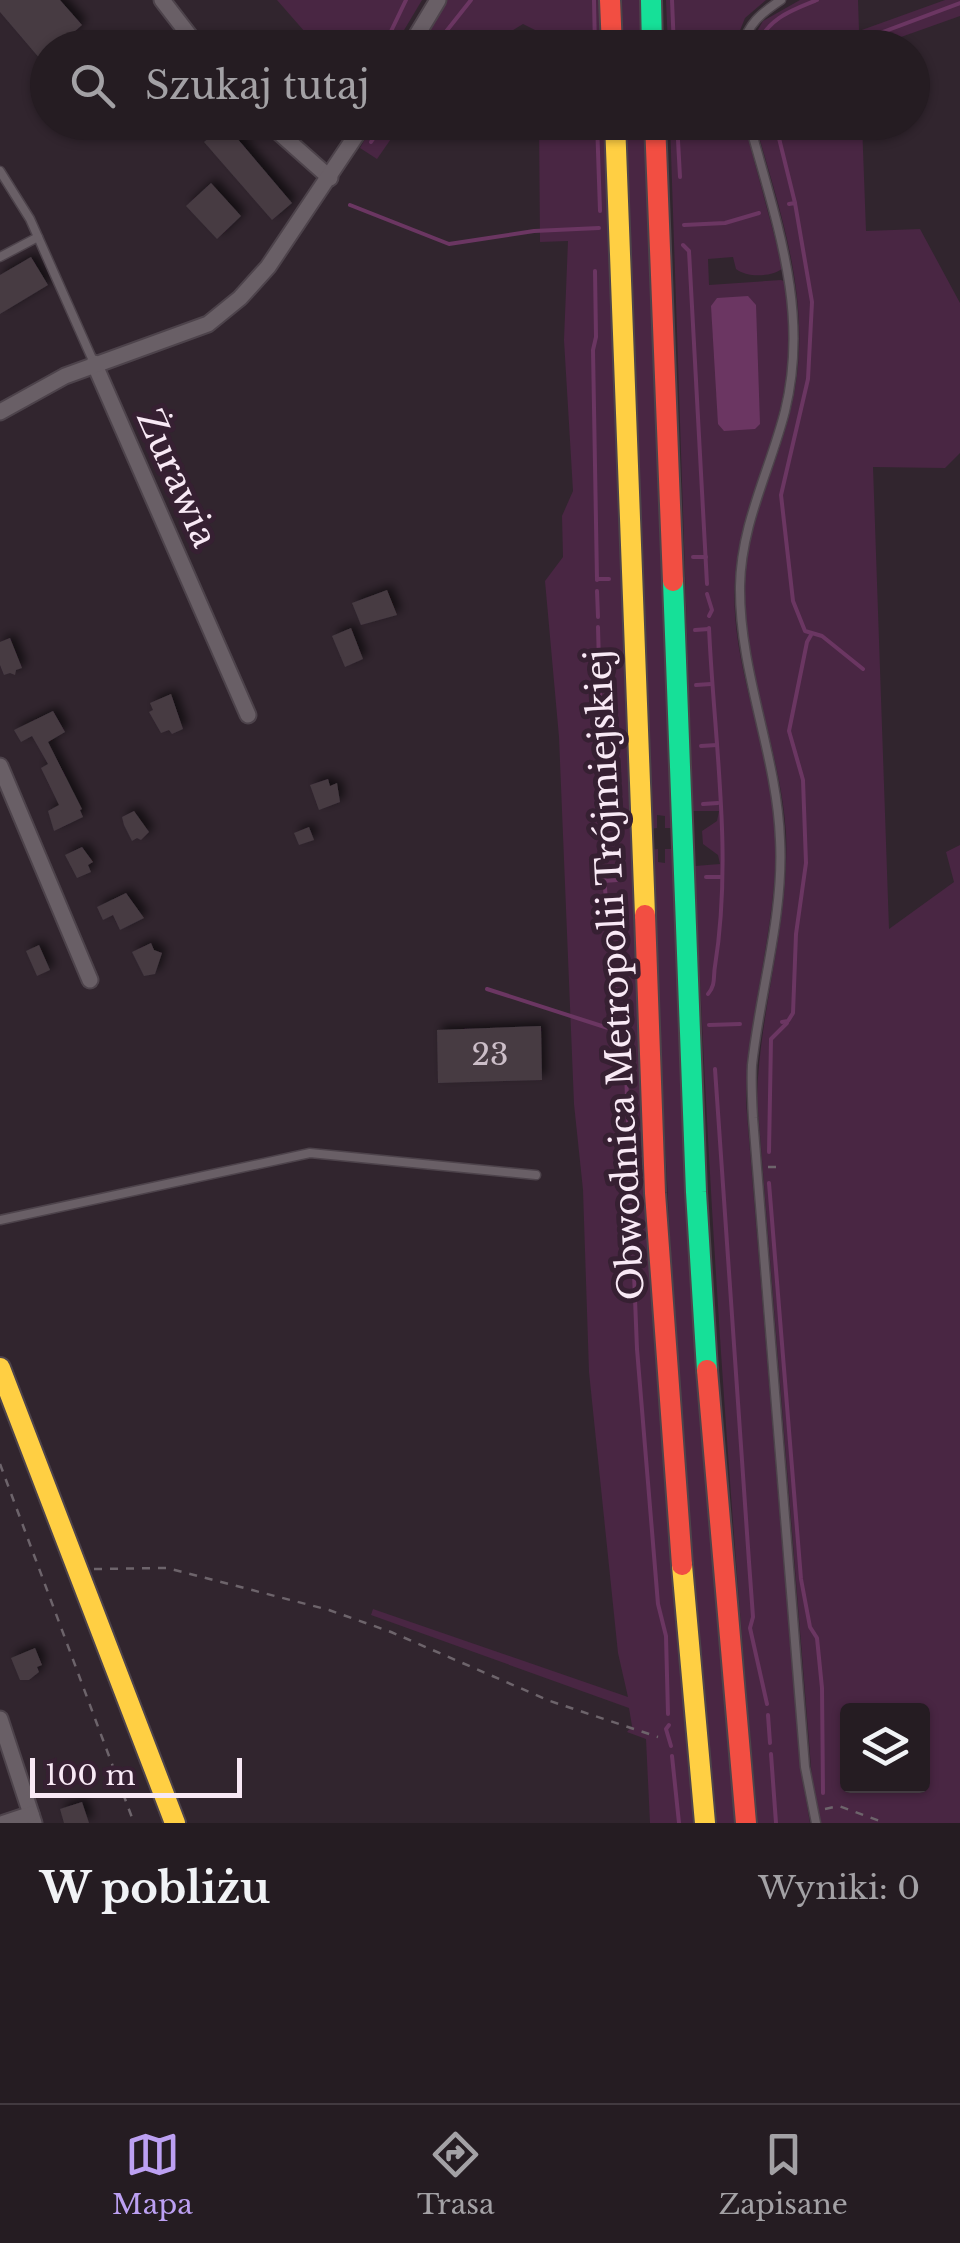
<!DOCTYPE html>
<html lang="pl">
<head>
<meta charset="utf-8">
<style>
  :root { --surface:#251c22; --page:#31292f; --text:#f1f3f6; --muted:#a3a1a5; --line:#423a40; --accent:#bca0f2 }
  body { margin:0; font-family:"Libre Baskerville",serif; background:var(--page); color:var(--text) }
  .controls { position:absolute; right:30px; bottom:30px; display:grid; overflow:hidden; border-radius:10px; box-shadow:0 2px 8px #0004 }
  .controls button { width:90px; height:90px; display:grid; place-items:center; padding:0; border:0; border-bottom:2px solid var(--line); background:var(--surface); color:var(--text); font:50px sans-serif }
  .scale { position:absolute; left:30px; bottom:25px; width:212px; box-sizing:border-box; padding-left:10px; border:5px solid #f8e9f5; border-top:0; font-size:28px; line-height:35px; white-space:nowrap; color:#f8e9f5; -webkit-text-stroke:8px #362032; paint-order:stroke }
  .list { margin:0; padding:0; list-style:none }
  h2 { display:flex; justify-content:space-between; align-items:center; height:130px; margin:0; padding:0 40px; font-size:42px }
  h2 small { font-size:32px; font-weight:400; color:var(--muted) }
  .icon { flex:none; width:55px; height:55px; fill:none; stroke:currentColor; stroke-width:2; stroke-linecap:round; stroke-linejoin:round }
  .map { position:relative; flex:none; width:960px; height:1823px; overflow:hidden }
  .search { position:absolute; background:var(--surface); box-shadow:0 2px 8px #0004; left:30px; right:30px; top:30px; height:110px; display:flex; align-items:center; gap:25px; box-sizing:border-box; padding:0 35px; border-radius:55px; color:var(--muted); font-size:38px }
  .sheet { height:280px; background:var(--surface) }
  nav { display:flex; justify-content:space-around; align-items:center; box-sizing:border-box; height:140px; border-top:2px solid var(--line); background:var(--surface); font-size:28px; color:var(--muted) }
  nav a { display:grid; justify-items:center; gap:5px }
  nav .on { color:var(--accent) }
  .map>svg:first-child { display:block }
</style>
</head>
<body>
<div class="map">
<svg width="960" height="1823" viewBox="0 0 960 1823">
  <defs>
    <filter id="shadow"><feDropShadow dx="5" dy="-5" stdDeviation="5" flood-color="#0009"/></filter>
  </defs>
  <rect width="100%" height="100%" fill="#31252e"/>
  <g fill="#492643" fill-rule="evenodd">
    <path d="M277,0H422L394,47L319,48Z"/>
    <path d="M447,0H600L602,47H539V32L523,24L486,47L418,48Z"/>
    <path d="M622,0H645L646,47H623Z"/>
    <path d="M666,0H766L745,18L733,48L668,47Z"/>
    <path d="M800,0H858L859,31L945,0H960V16L873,47H748L763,21Z"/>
    <path d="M374,123H402L377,159L360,148Z"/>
    <path d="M539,123H605L693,1823H650L646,1739L627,1732L632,1726L629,1708L371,1615L373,1609L628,1697L618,1653L589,1372L583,1190L574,1104L559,737L545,581L563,557L562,516L573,491L564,340L568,241L540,242Z"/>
    <path d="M626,123H649L673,828H665V816L657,815V828L650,829Z"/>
    <path d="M670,123H744L783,268C773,277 747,278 736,269L733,257L708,259L709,285L781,280L786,282C793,331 789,378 776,425C761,477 739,523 735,578C729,663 769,740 775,824C781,917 747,1009 746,1102L800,1764L810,1823H758C729,1504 708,1186 695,866L720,864L718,855L703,844L702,831L717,821L719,811H693Z"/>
    <path d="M755,123H862L866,231L920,229L960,303V453L945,468L873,467L889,929L954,882L946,852L960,845V1823H821L812,1779L757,1098C759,1010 790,922 786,834C781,748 741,668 745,580C748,520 776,469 790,412C816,312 782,218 755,123ZM848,1710H922V1786H848Z"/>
    <path d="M658,849V862L665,863V849H674L737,1823H714L681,1451L650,850Z"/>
  </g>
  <path fill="#6b3662" d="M748,296L756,305L760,424L755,429L724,431L718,424L711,306L717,298Z"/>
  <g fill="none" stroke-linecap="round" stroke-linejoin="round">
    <g stroke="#6b3662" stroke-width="4">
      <path d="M594,0L595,48"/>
      <path d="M672,0L674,48"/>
      <path d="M383,48L406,0"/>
      <path d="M433,48L471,0"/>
      <path d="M756,48C767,19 789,11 817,0"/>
      <path d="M840,48L960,3"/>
      <path d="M597,122L600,211"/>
      <path d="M677,122L680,177"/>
      <path d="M775,122L795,203"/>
      <path d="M343,124L344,122"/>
      <path d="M371,142L384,122"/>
      <path d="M789,204L795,203L812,302L808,379L781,495L793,601L805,631L822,636L863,669"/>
      <path d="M350,205L449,244L534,231L599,228"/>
      <path d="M684,225L725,223L759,213"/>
      <path d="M683,245L689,251L707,584"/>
      <path d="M595,271L596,337L593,350L597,580"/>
      <path d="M693,557H706"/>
      <path d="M597,579H609"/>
      <path d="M597,591L598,617"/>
      <path d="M707,594L712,610L709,616"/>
      <path d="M598,627L603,810"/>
      <path d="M695,630L709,629"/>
      <path d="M599,656H612"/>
      <path d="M696,685L711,684"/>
      <path d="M601,724L614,723"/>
      <path d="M701,746L717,745"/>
      <path d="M602,800H617"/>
      <path d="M703,804L718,803"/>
      <path d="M602,822L603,859"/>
      <path d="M604,871L610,968L619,1008"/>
      <path d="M706,877H721"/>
      <path d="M604,881L617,880"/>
      <path d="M606,923H621"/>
      <path d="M487,989L608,1028L626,1029"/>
      <path d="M708,994C716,985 713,977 715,966C733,854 714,740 709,628"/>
      <path d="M782,1022L788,1021L793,1013L796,934L806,863L803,780L789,731L807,642L811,635"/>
      <path d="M709,1025L740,1024"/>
      <path d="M715,1069L749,1562L753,1617L750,1628L767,1704"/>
      <path d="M626,1072L637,1349L658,1604L666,1636L668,1714"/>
      <path d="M769,1152L771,1039L787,1023"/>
      <path d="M769,1183L801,1579L810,1627L817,1638L822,1688L823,1793"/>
      <path d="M768,1715L770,1743"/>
      <path d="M669,1725L666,1729L671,1746"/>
      <path d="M771,1754L776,1823"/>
      <path d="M672,1756L679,1823"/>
    </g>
  </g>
  <g fill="#463b43" filter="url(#shadow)">
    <path d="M0,0H60L82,25L56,48H48V55L41,60L0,12Z"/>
    <path d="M225,124L292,203L272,220L204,142Z"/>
    <path d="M211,183L241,216L217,239L186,206Z"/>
    <path d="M31,257L48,285L0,314V275Z"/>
    <path d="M387,590L397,615L361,625L352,603Z"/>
    <path d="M351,628L363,659L345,667L332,636Z"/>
    <path d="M10,638L22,668L16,670L15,675L10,673L4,675L0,665V642Z"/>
    <path d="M171,694L183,729L172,734L169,730L161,733L149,712L153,710L150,703Z"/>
    <path d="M53,711L65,732L48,742L82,809L80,810L83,817L54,831L48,811L59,805L41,768L48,764L32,736L21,742L14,730Z"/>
    <path d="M328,779L330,786L337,783L340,802L319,810L310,785Z"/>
    <path d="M134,811L149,832L141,840L137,838L132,841L124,825L122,817Z"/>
    <path d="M309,827L314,840L299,845L294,833Z"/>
    <path d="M82,847L93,862L88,865L91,872L77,878L65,855Z"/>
    <path d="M126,893L144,918L120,930L113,915L103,920L97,907Z"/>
    <path d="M151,943L154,950L162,953L155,974L144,976L132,952Z"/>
    <path d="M39,945L50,970L37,976L26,951Z"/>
    <path d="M541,1026L542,1080L438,1083L437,1030Z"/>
    <path d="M35,1648L42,1665L37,1667L39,1672L29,1680H20L11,1658Z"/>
    <path d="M82,1802L89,1823H64L60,1809Z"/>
  </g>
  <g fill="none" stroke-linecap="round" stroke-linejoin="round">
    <g stroke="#4d434b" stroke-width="11">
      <g id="lane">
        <path d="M741,48C749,23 760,14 781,0"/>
        <path d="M749,122C775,219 810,310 785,411C770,470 741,524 740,586C739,673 777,754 780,840C784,915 760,991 752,1065C751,1082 752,1100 753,1118L805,1767L816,1823"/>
        <path d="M0,171L30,219L94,363"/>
        <path d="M0,257L38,237"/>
        <path d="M0,1220L310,1153L536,1175"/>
      </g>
    </g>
    <g stroke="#4d434b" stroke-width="19">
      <g id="street">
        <path d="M162,0L199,48"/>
        <path d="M409,48L438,0"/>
        <path d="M267,122L330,178"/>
        <path d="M94,363L248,715"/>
        <path d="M0,412L65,376L208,324L240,298L268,267L365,122"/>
        <path d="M0,766L90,980"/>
        <path d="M0,1719L34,1823"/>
        <path d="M4,1823L31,1814"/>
      </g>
    </g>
    <g stroke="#4d434b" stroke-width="24">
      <g id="fast">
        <path d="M651,0L652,48"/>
        <path d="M673,581L696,1192L707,1370"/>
      </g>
    </g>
    <g stroke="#4d434b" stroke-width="24">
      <g id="slow">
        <path d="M615,122L645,915"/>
        <path d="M0,1368L175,1823"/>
        <path d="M682,1565L705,1823"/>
      </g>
    </g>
    <g stroke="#4d434b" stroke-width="24">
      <g id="jam">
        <path d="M610,0L612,48"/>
        <path d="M655,122L673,581"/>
        <path d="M645,915L655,1193L682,1565"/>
        <path d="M707,1370L746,1823"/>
      </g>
    </g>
    <g stroke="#6d646b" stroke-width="2.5" stroke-dasharray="8 8" stroke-linecap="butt">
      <path d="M768,1167H780"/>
      <path d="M0,1464L134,1823"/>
      <path d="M94,1569L167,1568L329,1610L391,1632L550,1701L658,1737"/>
      <path d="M825,1809L839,1806L885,1823"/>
    </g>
    <use href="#lane" stroke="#695f66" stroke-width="8"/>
    <use href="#street" stroke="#695f66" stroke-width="15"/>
    <use href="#fast" stroke="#16e098" stroke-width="20"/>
    <use href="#slow" stroke="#ffcf43" stroke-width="20"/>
    <use href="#jam" stroke="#f24e42" stroke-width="20"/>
  </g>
  <g text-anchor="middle" stroke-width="10" stroke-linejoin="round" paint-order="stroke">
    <g font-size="30" fill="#ccbec8">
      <text x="490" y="1065">23</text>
    </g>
    <g font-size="35" fill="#f8e9f5" stroke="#362032">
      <text transform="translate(177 478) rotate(66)" y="12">Żurawia</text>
      <text transform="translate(615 975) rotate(-93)" y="12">Obwodnica Metropolii Trójmiejskiej</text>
    </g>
  </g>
</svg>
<div class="controls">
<button><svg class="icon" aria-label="layers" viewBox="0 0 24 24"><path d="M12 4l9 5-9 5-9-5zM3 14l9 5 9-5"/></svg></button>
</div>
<div class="scale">100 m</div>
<div class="search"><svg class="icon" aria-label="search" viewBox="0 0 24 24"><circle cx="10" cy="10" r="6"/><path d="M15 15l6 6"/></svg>Szukaj tutaj</div>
</div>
<section class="sheet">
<h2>W pobliżu<small>Wyniki: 0</small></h2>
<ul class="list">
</ul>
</section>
<nav>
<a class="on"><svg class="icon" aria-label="map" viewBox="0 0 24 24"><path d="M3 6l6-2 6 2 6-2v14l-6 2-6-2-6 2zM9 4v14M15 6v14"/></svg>Mapa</a>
<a><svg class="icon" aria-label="directions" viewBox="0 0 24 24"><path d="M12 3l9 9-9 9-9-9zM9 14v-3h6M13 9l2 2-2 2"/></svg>Trasa</a>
<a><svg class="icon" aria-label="saved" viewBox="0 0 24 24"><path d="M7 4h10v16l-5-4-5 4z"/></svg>Zapisane</a>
</nav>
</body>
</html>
